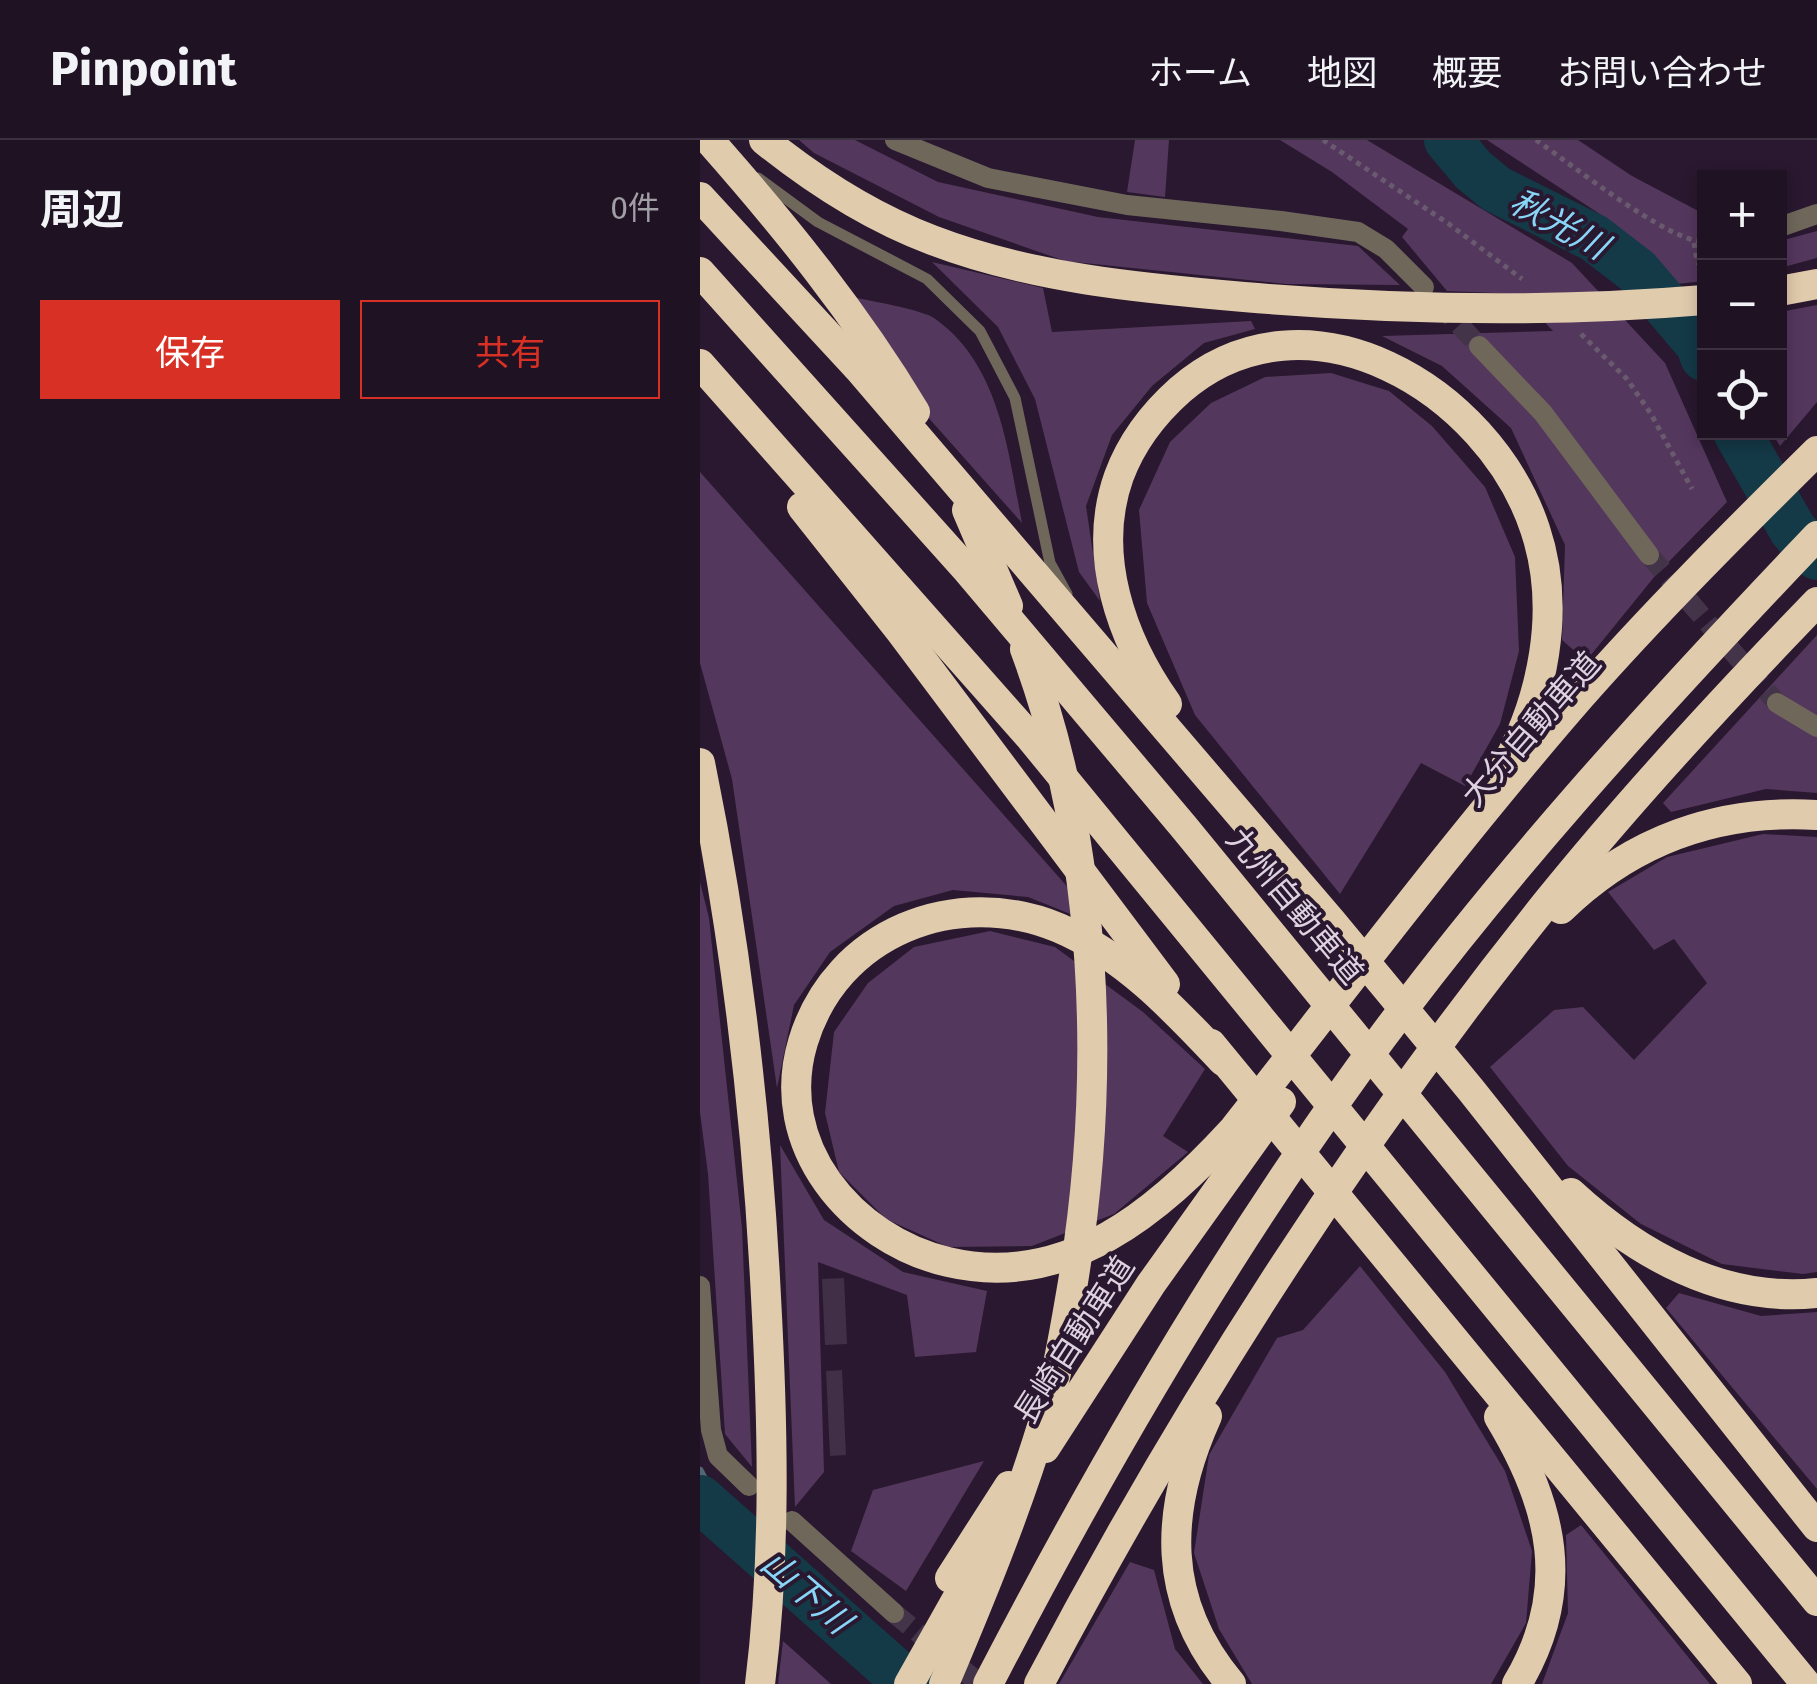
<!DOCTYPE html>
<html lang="ja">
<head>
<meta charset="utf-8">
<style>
  :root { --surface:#1f1223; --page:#271b2b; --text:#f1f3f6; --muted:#a19ea6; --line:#3c3241; --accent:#d93025 }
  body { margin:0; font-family:"Fira Sans","Noto Sans JP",sans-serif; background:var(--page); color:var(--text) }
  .controls { position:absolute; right:30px; top:30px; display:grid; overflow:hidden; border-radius:0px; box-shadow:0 5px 15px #0003 }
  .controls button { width:90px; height:90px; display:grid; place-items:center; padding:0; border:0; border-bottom:2px solid var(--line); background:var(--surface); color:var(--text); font:50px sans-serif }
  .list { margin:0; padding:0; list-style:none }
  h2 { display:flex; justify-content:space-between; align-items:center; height:130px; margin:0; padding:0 40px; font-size:42px }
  h2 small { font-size:32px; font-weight:400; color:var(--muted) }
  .actions { display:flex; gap:20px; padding:30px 40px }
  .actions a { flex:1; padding:22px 0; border:2px solid var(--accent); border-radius:0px; text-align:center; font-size:35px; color:var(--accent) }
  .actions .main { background:var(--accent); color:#fff }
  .icon { flex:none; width:55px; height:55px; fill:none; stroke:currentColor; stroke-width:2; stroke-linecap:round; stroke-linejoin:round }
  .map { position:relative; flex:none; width:1117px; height:1544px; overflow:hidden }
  header { display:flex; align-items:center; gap:60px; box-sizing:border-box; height:140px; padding:0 50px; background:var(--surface); border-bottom:2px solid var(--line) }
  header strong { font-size:48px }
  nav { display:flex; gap:55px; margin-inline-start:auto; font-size:35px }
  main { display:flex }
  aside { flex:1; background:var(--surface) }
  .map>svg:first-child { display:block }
</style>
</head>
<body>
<header>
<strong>Pinpoint</strong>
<nav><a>ホーム</a><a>地図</a><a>概要</a><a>お問い合わせ</a></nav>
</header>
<main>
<aside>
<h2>周辺<small>0件</small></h2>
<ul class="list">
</ul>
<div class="actions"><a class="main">保存</a><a>共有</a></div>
</aside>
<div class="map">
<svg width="1117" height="1544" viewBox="0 0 1117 1544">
  <rect width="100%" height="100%" fill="#29182f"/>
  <g fill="#54375d">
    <path d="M99,0H155L238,42L398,77L658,106L700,145L586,144L365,121L239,77L114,13Z"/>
    <path d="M435,0H469L465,57L427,52Z"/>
    <path d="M580,0H667L872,123L965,223L1027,362L955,436L886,521L862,500L865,405L811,288L742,226L682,196L853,191L818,154L747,151L702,97L708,89L632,32Z"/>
    <path d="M787,0H878L932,36L1004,74V141L977,144L915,84Z"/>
    <path d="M1117,91V118L1080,128V101Z"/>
    <path d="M232,122L343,148L352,192L551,181L555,189L504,203L452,246L412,295L386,366L400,461L379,432L335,259L298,187Z"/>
    <path d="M115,150C138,155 220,168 234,178C300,224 308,311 322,383Z"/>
    <path d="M1117,165V262L1080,306L1072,293L1080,292V172Z"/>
    <path d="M631,233L689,251L732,286L785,347L815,417L819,511L800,584L765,646L721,623L640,754L495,575L447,463L439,370L470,302L511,263L565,237Z"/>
    <path d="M0,332L403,787L328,757L253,750L194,766L130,812L94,865L77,948L32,639L0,523Z"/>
    <path d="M1117,495V653L1066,649L971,672L963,663Z"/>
    <path d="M1063,694L1117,697V1132L1103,1134L1022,1124L941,1084L868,1026L790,927L854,870L883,867L934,920L1007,843L974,799L954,810L908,752L967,717Z"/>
    <path d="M0,742L9,778L42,1088L52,1327L25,1294L8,1034L0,972Z"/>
    <path d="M290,791L355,807L443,872L505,929L463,996L488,1012L414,1074L332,1106L248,1107L186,1079L139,1032L125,973L134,892L168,843L214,807Z"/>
    <path d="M80,1005L124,1080L203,1132L287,1151L276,1212L215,1217L207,1155L118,1122L124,1332L95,1367Z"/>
    <path d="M660,1126L745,1232L805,1331L832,1411L826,1483L791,1544H552L519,1489L494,1413L509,1315L577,1198L603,1190Z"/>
    <path d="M979,1153L1061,1176L1117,1172V1349L966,1168Z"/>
    <path d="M284,1321L206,1451L151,1411L173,1350Z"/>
    <path d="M881,1385L1010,1544H842L868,1473L866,1395Z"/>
    <path d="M430,1422L454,1430L475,1509L503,1544H359Z"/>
    <path d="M83,1501L131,1544H78Z"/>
  </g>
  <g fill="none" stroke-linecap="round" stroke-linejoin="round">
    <path stroke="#516775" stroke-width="8" d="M0,1331L22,1375"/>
    <g stroke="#143947" stroke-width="48">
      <path d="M748,0L773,30L796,49L894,98L937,131L1000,205L1004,217"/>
      <path d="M1037,292L1093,390L1117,416"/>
      <path d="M0,1359L195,1532L213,1544"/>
    </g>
  </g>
  <g fill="#412f47">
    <path d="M144,1138L147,1204L125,1205L122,1139Z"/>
    <path d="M142,1230L146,1315L130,1316L126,1231Z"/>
  </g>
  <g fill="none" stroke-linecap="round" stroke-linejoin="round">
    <g stroke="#44344a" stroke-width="20" stroke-dasharray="20 10" stroke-linecap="butt">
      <path d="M739,163L779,206"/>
      <path d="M949,415L1077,563"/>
      <path d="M194,1473L280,1544"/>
    </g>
    <g stroke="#6a5a6f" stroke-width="5" stroke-dasharray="5 5" stroke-linecap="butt">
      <path d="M623,0L749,84L822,139"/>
      <path d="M836,0C871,24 967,101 1004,102"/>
      <path d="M994,103L997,121L1004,132"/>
      <path d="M881,194L927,239L951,274L992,349"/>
    </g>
    <path stroke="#70675b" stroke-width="11" d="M58,38L118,82L227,139L280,191L315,258L350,423L367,454"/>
    <g stroke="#70675b" stroke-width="20">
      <path d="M195,0L288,38L427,65L581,81L658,92L686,109L724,147"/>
      <path d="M1080,87L1117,74"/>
      <path d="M779,206L843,273L949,415"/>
      <path d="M1077,563L1117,587"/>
      <path d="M0,1146L11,1290L18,1316L49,1346"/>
      <path d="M92,1381L194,1473"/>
    </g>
    <g stroke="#e1cbad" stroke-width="30">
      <path d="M9,0C85,86 156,174 215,272"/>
      <path d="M64,0C115,41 171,77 232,100C331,138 439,148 544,157C698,170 850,173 1004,160"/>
      <path d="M0,57L159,229L632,782L771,950L1117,1387"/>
      <path d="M0,132L268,431L483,686L1117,1461"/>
      <path d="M1080,151L1117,144"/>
      <path d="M0,224L329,596L1106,1544"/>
      <path d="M102,367L201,492L465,844"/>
      <path d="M267,370L308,466"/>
      <path d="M467,564C421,499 391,414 419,336C432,301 453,274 480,250C607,140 789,250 835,389C862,469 843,560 803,631"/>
      <path d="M0,623C36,799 57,978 66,1157C73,1286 76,1416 60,1544"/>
      <path d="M861,769C932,700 1019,669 1117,675"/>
      <path d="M511,904L1037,1544"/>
      <path d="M523,921C475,870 425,816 359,788C256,745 136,792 103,902C72,1005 151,1099 248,1122C367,1150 459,1071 534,989C648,844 759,696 880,557C955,472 1036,391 1117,311"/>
      <path d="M871,1053C937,1114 1023,1163 1117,1153"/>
      <path d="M507,1276C464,1371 461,1461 531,1544"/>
      <path d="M799,1277C853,1366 873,1450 817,1544"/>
      <path d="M345,1308L451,1144L581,962"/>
      <path d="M250,1438L309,1346"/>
      <path d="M209,1544L276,1425"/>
      <path d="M244,1544C280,1459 316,1372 343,1283C357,1237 365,1189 373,1142C407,935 399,708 325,509"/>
      <path d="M288,1544C398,1331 519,1123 659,929C797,738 955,566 1117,396"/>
      <path d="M339,1544C485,1267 653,1004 849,760C933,656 1024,558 1117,462"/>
    </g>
  </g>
  <g text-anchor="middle" stroke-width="8" stroke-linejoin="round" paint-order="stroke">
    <g font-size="32" fill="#ded2e1" stroke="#29182f">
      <text transform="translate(831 589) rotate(-49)" y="11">大分自動車道</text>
      <text transform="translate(595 766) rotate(50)" y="11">九州自動車道</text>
      <text transform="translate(374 1200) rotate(-57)" y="11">長崎自動車道</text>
    </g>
    <g font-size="35" font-style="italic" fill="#88d6f7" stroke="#29182f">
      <text transform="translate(859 84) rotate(29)" y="12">秋光川</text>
      <text transform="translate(106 1452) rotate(41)" y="12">山下川</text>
    </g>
  </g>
</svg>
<div class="controls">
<button>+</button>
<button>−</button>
<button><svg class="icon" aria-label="locate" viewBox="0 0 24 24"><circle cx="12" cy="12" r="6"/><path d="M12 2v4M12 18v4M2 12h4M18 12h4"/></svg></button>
</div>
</div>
</main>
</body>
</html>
